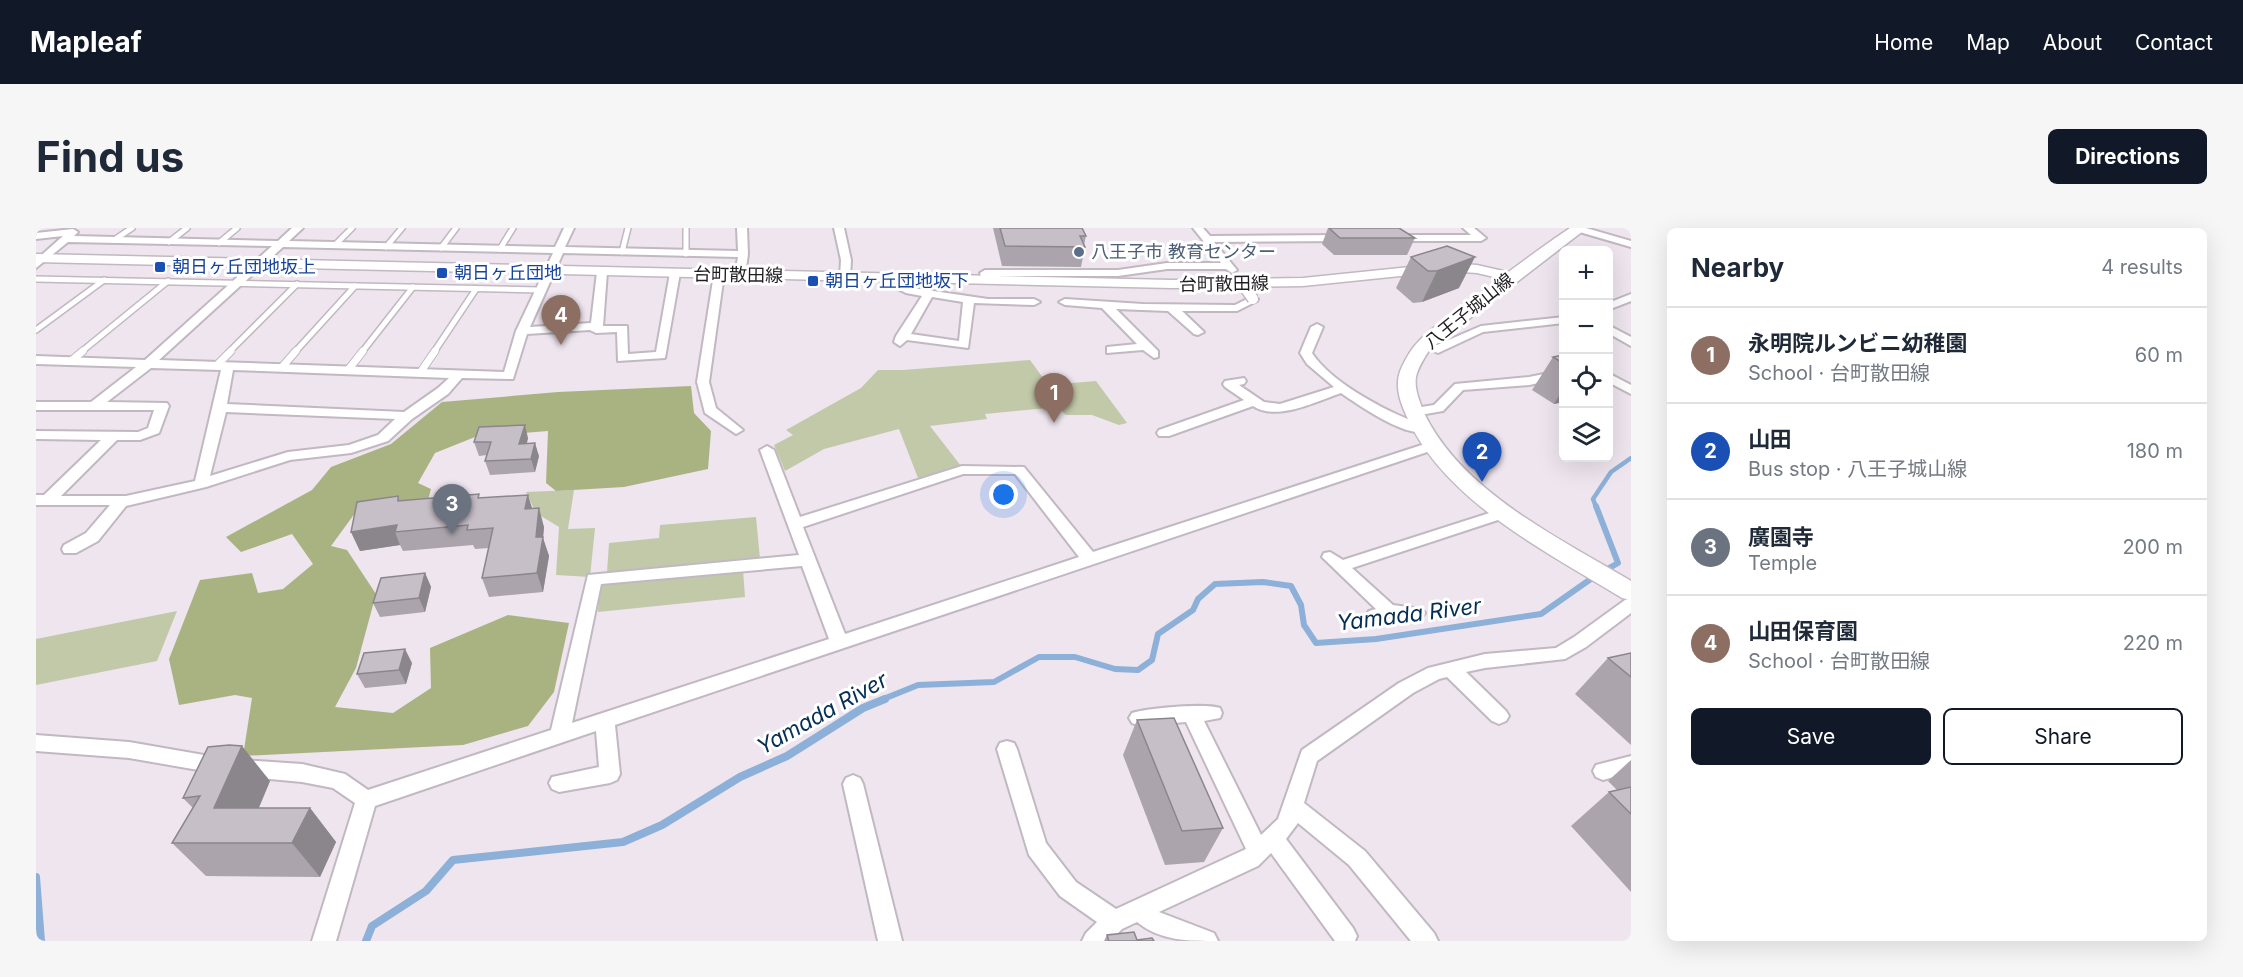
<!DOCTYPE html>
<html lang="en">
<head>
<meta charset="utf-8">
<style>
  :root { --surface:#fff; --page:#f6f6f7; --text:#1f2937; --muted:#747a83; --line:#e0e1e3; --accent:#111827 }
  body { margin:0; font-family:Inter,"Noto Sans JP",sans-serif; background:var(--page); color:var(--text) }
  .controls { position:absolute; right:18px; top:18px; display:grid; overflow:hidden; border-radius:9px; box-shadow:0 6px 24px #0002 }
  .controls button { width:54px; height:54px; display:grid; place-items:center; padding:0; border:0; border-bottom:2px solid var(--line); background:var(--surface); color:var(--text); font:30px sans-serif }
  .you { position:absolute; left:968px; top:267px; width:21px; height:21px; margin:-15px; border:4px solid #fff; border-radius:50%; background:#1a73e8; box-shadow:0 0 0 9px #1a73e833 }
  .badge { display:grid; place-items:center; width:39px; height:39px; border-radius:50%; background:var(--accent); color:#fff; font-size:20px; font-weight:700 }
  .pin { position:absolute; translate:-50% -50px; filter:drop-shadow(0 2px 3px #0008) }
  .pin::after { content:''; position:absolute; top:32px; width:21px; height:18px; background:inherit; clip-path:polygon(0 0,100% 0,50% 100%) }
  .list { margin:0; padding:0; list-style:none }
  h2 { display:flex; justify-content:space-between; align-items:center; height:78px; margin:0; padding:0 24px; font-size:26px }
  h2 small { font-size:20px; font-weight:400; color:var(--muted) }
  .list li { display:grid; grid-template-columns:39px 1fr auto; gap:18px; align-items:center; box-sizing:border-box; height:96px; padding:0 24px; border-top:2px solid var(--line) }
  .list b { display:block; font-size:22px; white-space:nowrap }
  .list p { margin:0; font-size:20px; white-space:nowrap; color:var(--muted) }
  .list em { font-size:20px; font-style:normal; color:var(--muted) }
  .actions { display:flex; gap:12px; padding:18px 24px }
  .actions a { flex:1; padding:14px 0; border:2px solid var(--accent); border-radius:9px; text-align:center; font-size:21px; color:var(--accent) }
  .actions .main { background:var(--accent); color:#fff }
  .icon { flex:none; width:33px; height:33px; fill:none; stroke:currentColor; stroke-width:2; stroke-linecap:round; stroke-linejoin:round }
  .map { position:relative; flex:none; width:1595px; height:713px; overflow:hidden; border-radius:9px }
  header { display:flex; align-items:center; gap:36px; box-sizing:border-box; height:84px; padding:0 30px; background:var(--accent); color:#fff }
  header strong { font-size:28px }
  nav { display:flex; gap:33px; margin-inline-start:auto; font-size:21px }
  .intro { display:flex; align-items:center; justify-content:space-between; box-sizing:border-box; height:144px; padding:0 36px }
  h1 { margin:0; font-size:42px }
  .button { padding:15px 27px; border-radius:9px; background:var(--accent); color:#fff; font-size:21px; font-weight:700 }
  main { display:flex; gap:36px; padding:0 36px }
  aside { flex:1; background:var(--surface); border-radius:9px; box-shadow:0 6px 24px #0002 }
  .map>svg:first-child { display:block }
</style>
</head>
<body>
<header>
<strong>Mapleaf</strong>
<nav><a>Home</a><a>Map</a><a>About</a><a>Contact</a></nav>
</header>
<div class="intro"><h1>Find us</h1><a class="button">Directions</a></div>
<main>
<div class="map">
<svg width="1595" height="713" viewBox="0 0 1595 713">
  <rect width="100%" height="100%" fill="#eee5ef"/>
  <g fill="#c2c9a9">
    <path d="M994,132L1012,157L1060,153L1091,195L1083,197L1056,187H1030L1021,179L949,186L951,191L894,198L925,238L882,250L863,201L788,221L749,243L738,217L757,207L750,202L825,160L842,142H867Z"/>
    <path d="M538,262L532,301L559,300L554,349L520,347L523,299L500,285L490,264Z"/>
    <path d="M720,289L724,331L571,344L573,315L623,310L624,297Z"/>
    <path d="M707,342L709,369L562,384L564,356Z"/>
    <path d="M141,383L121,433L0,457V411Z"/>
  </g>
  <path fill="#a9b382" d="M655,158L658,185L675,203L672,241L588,259L520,263L510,255L512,203L439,209L399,225L382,255L395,261L390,279L322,281L295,318L311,322L340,366L320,440L299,479L357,485L395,460L394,420L472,387L533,395L518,464L492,498L427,517L207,528L216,470L199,467L143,477L133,431L164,352L216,345L222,365L247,361L277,336L256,306L205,324L190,309L276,262L295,239L355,216L406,174L522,164Z"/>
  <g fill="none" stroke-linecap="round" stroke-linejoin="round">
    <path stroke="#8cb0d7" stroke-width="4.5" d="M1560,279L1557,271L1575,244L1595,230"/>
    <g stroke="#8cb0d7" stroke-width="6">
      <path d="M1560,278L1582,335L1568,343"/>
      <path d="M845,472L882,457L958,454L1003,429H1039L1079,441L1102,442L1116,432L1122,406L1157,382L1162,371L1179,356L1227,354L1255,358L1265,377L1268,397L1280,415L1340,411L1505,386L1559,348"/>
    </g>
    <g stroke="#8cb0d7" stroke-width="8">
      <path d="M0,649L5,713"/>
      <path d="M330,713L336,698L390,663L417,632L587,614L626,597L704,549L751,528L827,480L849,471"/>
    </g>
    <g stroke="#c1b8c1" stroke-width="8">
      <g id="service-far1">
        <path d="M650,0V26"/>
        <path d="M78,12L96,0"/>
        <path d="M133,14L151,0"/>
        <path d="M183,15L201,0"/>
        <path d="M299,17L316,0"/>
        <path d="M350,19L366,0"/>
        <path d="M405,20L420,0"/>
        <path d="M464,21L477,0"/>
        <path d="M586,24L592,0"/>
        <path d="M0,51L503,62"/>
        <path d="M0,102L68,52"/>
        <path d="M45,124L132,53"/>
        <path d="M193,124L261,56"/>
        <path d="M259,124L319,58"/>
        <path d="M326,124L377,59"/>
        <path d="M398,124L440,61"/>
      </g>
    </g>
    <g stroke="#c1b8c1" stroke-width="9">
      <g id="service">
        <path d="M35,133L47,123"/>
        <path d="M181,137L195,123"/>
        <path d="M246,139L260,123"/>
        <path d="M312,142L327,123"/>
        <path d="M384,145L399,123"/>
      </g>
    </g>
    <g stroke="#c1b8c1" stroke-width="4">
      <g id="minor">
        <path d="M256,0H267L253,13L519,19L528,0H538L529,19L702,23L701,0H711L712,26L709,47L704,50L699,47L702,29L527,25L494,99L555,95L561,44L566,41L571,44L567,98H591L592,126L620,124L634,45L639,42L644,45L629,130L582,133L581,104L560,105L554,102L491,106L477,151L426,150L412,166L376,191L352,213L315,225L254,232L170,259L90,278L62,313L40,325H28L26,321L28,317L50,305L74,277H0V267H8L65,212L0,211V203L102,204L112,200L118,182H0V174H55L100,139L0,136V128L109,132L236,18L32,14L0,40V32L27,8L0,11V5L37,1L42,4L38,8L242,13ZM247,19L517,25L480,103L468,144L123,132ZM115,140L185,142L159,253L90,268H25L81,212H104L123,205L133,178L131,175L71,174ZM197,142L413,150L402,160L368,184L191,176ZM190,184L359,191L342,207L313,217L252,224L174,248Z"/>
        <path d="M798,0H808L815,32L814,49L809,52L804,49L805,32Z"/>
        <path d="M1157,0H1167L1174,8L1310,7L1315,10L1310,13L1178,14L1201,42L1196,45L1190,41H1131L1082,48H955L956,52L951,55L947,54L944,45L949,42H1082L1131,35H1185Z"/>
        <path d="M1427,0H1438L1450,10L1445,13H1357L1352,10L1357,7H1435Z"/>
        <path d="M1539,0H1550L1595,13V19L1540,3Z"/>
        <path d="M683,43L688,46L673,154L680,180L707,202L700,206L669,185L661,154L678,46Z"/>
        <path d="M863,47L868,50L869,56L877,60L952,71H998L1004,74L998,77L938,75L932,120L871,112L864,118L858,114L860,108L886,68L870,65L860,60L858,50ZM896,69L927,74L923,113L875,106Z"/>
        <path d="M1595,66V73L1572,82V75Z"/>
        <path d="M1217,68L1222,71L1221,73L1201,83H1146L1168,104L1162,107L1158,106L1132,83L1080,81L1122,123V129L1118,130L1107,122L1071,125V119L1101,116L1066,80L1029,77L1023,74L1029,71L1107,76L1199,77Z"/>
        <path d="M1528,89V95L1447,104L1402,125L1382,117L1388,113L1401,117L1445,98Z"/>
        <path d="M1281,96L1287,99L1276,125C1295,155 1357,188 1391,198L1393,201L1391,204C1368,209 1324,178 1305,165C1281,173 1241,194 1217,178L1133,208H1123L1121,205L1123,202L1208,172L1189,159L1187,156L1189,153L1208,150L1210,153L1208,156L1203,157L1228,174L1244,176L1298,159L1271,136L1264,125L1275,99Z"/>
        <path d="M1572,97L1595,109V118L1572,105Z"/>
        <path d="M1528,142V150L1493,157L1427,162L1407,183L1378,188L1371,184L1373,181L1398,177L1419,156L1493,149Z"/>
        <path d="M1572,145L1595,157V166L1572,154Z"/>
        <path d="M1398,213L1405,217L1403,220L579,497L584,546L581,552L574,555L523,564L516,561L513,555L516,549L563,539L560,503L339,578L300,713H276L319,575L297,560L266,554L191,547L93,530L0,523V507L93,514L191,531L266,536L309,546L332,562L515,502L552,347L763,327L724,222L731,218L738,222L764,289L926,238L988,239L1057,324ZM927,246H979L1043,329L809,406L767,299ZM766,338L793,411L536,495L565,356Z"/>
        <path d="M1469,280L1474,282L1477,285L1474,288L1316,340L1357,377L1386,381L1389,385L1386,389C1375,393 1363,388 1352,389C1344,391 1341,394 1333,391L1330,387L1333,383L1340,381L1286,329L1288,325L1294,324L1307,332Z"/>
        <path d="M1595,370V385L1550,419L1529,431L1449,440L1430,444L1470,483L1473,488L1470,493L1463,496L1456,493L1411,449L1403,451L1377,465L1281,533L1268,575L1329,623L1398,705L1402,713H1375L1313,637L1262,595L1250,611L1317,700L1321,708L1319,713H1299L1235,625L1222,638L1123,684L1178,705L1182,713C1152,713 1124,713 1101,694L1086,701L1074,713H1046L1050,705L1061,694L1024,668L993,627L961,521L964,515L971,513L978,515L981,521L1010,615L1040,654L1080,681L1210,621L1150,494L1103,498L1096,495L1093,490L1096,485C1111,480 1170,475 1184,480L1186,485L1184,490L1168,493L1225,607L1242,591L1266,522L1363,455L1392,440L1449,426L1520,420L1538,409L1589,372Z"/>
        <path d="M1595,528V544L1567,552L1560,549L1557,543L1560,537Z"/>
        <path d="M817,547L824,550L827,556L866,713H842L807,556L810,550Z"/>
      </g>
    </g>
    <g stroke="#c1b8c1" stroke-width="3">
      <path id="tertiary" d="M0,26L1136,52L1267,50L1413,35L1441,37L1480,46L1482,49L1475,53L1441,45L1413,43L1267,58L1136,60L0,34Z"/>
    </g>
    <g stroke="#c1b8c1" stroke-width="3">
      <path id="secondary" d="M1534,0H1551L1394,121C1389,129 1382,139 1380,149C1378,161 1384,174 1388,185C1426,264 1523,310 1595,353V372L1586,370C1511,324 1408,273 1371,189C1364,174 1358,157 1365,141C1369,132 1375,121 1382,114C1394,100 1413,89 1428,78C1463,51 1498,24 1534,0Z"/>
    </g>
    <use href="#service-far1" stroke="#fff" stroke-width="5"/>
    <use href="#service" stroke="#fff" stroke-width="7"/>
    <use href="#minor" fill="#fff" fill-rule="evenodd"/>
    <use href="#tertiary" fill="#fff" fill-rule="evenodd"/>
    <use href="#secondary" fill="#fff" fill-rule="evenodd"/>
    <g stroke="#c1b8c1" stroke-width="13" stroke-linecap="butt">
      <path id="minor-bridge" d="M1202,50L1217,71"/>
    </g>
    <use href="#minor-bridge" stroke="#fff" stroke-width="10"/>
  </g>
  <g fill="#aba4ac">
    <path d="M957,0H1046L1050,8L1048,17L1049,19L1045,39L966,38Z"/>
    <path d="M1292,0H1363L1379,10L1371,27H1298L1286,16Z"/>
    <path d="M1411,18L1423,60L1386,74L1377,75L1360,60L1375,29Z"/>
    <path d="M1527,127V174L1518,176L1496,162L1517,129Z"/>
    <path d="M492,210L491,215L503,228L499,244L454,247L449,233L451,227L443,228L438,214Z"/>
    <path d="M362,268L365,273L445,270L496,280L508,299L507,310L513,328L507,364L453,369L446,350L453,320L439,321L437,317L367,323L364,317L324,323L315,304Z"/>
    <path d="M389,345L395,359L389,384L344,389L337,375Z"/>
    <path d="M1595,425V517L1539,466L1572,430Z"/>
    <path d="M376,435L370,456L329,460L321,446Z"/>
    <path d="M1101,492L1187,600L1168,634L1129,637L1087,527Z"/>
    <path d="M1595,532V664L1535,598L1573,564L1581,562L1572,553Z"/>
    <path d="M234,553L223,580H274L300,614L284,649L170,648L136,615L157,580L147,570Z"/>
    <path d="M1071,707L1101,712L1118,713H1068Z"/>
  </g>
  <g fill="#8b868c">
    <path d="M1439,29L1423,60L1386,74L1401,43Z"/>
    <path d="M1527,161V174L1518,176Z"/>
    <path d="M489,197L492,210L487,229L483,216Z"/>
    <path d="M499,215L503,228L499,244L495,231Z"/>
    <path d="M492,267L498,286L489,281Z"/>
    <path d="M503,280L508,299L507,310L513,328L507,364L501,345L500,309Z"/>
    <path d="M361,297L359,304L364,317L324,323L315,304Z"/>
    <path d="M389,345L395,359L389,384L383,370Z"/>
    <path d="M369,421L376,435L370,456L363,442Z"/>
    <path d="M206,518L234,553L208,614L178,580Z"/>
    <path d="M274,580L300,614L284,649L256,615Z"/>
  </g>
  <g fill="#c7bfc8" stroke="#8b868c" stroke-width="1.5">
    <path d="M964,0H1046L1050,8H1044L1049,19L969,18Z"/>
    <path d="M1293,0H1363L1379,10H1304Z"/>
    <path d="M1411,18L1439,29L1401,43H1392L1375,29Z"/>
    <path d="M1527,127V135L1517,129Z"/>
    <path d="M489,197L483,216L499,215L495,231L449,233L455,214H438L443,199Z"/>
    <path d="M443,266L442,270L492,267L489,281L503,280L500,309H507L501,345L446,350L457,300L431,302L432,297L359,304L361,297L315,304L321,274L362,268V273Z"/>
    <path d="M389,345L383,370L337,375L345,350Z"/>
    <path d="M369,421L363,442L321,446L328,425Z"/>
    <path d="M1595,425V449L1572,430Z"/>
    <path d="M1138,490L1187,600L1146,603L1101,492Z"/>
    <path d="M193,517L206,518L178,580H274L256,615H136L164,568L147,570L172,519Z"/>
    <path d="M1595,559V586L1573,564Z"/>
    <path d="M1098,704L1101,712L1116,710L1118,713H1073L1071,707Z"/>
  </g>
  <circle fill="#5c6f8a" stroke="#fff" stroke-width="2" cx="1043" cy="24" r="6"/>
  <g fill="#1a4fb4" stroke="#fff" stroke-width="2">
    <rect x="118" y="33" width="12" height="12" rx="3"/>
    <rect x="400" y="39" width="12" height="12" rx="3"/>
    <rect x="771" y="47" width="12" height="12" rx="3"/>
  </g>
  <g text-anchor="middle" stroke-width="6" stroke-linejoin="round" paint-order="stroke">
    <g font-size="18" fill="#4e5e75" stroke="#fff" text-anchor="start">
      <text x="1055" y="30">八王子市 教育センター</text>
    </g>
    <g font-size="18" fill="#164399" stroke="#fff" text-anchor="start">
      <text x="136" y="45">朝日ヶ丘団地坂上</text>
      <text x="418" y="51">朝日ヶ丘団地</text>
      <text x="789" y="59">朝日ヶ丘団地坂下</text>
    </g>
    <g font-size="18" fill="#201d21" stroke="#fff">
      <text transform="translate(702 47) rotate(1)" y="6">台町散田線</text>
      <text transform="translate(1188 56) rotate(-1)" y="6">台町散田線</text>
      <text transform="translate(1433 83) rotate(-39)" y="6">八王子城山線</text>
    </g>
    <g font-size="22" font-style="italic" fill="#042e53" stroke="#fff">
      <text transform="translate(1373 386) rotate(-7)" y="8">Yamada River</text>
      <text transform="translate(786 485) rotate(-29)" y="8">Yamada River</text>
    </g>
  </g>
</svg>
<div class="controls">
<button>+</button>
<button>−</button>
<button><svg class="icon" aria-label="locate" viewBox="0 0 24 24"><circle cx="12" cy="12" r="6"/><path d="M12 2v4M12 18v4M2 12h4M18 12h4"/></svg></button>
<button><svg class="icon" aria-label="layers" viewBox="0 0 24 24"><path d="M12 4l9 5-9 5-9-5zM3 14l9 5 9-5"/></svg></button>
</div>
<div class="you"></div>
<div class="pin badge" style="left:1018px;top:195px;background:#8d6e63">1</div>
<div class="pin badge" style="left:1446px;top:254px;background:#1a4fb4">2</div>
<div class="pin badge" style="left:416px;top:306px;background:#6b7280">3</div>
<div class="pin badge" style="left:525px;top:117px;background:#8d6e63">4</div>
</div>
<aside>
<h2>Nearby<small>4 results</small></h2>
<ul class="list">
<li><span class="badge" style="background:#8d6e63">1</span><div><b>永明院ルンビニ幼稚園</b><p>School · 台町散田線</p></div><em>60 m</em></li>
<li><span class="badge" style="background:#1a4fb4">2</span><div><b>山田</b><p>Bus stop · 八王子城山線</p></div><em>180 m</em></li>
<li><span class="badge" style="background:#6b7280">3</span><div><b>廣園寺</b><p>Temple</p></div><em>200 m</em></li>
<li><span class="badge" style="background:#8d6e63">4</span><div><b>山田保育園</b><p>School · 台町散田線</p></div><em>220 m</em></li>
</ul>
<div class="actions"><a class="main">Save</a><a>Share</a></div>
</aside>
</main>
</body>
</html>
